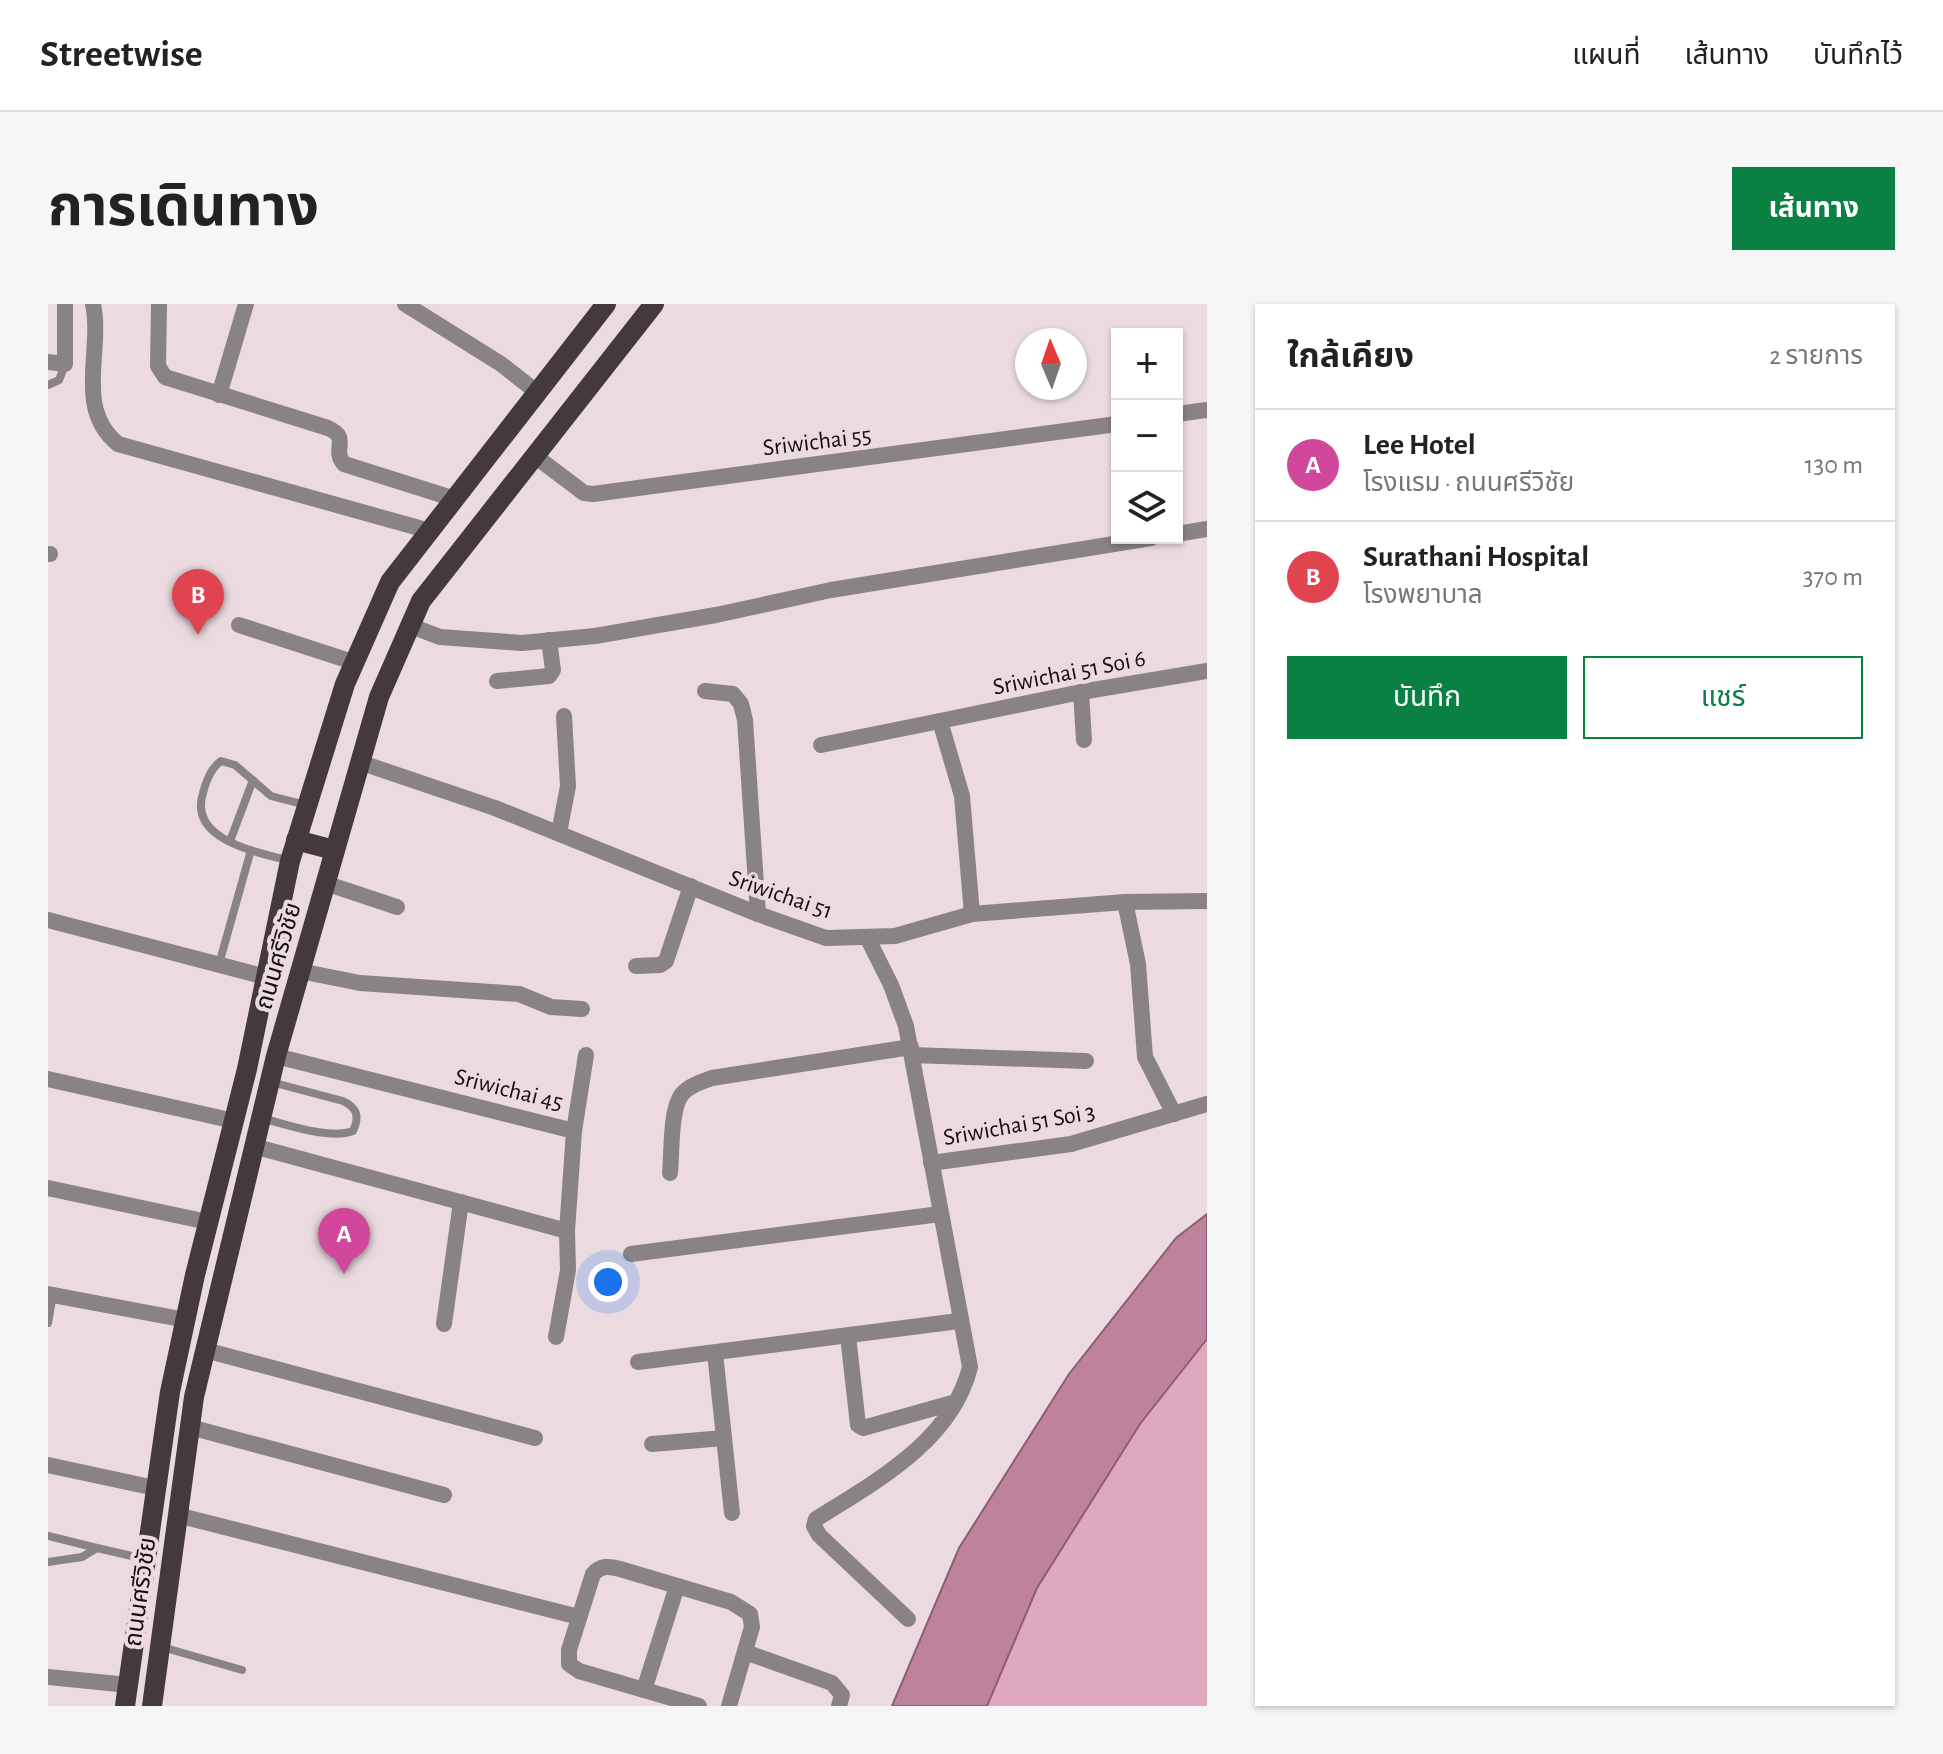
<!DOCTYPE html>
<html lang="th">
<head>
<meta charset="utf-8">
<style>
  :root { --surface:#fff; --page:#f6f6f6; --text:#222; --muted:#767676; --line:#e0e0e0; --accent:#0b8043 }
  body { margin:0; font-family:"Alegreya Sans","Noto Sans Thai",sans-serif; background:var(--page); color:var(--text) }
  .controls { position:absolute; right:24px; top:24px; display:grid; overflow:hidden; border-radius:0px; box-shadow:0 2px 6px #0004 }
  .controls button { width:72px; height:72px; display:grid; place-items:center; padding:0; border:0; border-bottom:2px solid var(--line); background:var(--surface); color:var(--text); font:40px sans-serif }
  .compass { position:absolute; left:967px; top:24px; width:72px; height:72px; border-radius:50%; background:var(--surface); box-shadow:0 2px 6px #0004; rotate:358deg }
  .you { position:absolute; left:560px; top:978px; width:28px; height:28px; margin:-20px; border:6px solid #fff; border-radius:50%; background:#1a73e8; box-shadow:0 0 0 12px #1a73e833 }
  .badge { display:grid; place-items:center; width:52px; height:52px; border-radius:50%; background:var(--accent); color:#fff; font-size:26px; font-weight:700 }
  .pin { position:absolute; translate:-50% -66px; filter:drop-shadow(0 2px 4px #0008) }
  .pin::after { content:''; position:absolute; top:42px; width:28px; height:24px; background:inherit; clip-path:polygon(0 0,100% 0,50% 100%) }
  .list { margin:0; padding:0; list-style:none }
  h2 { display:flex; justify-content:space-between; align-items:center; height:104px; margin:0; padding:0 32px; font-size:34px }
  h2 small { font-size:26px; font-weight:400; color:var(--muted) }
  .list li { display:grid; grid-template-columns:52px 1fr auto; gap:24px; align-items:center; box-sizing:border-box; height:112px; padding:0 32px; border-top:2px solid var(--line) }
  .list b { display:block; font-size:30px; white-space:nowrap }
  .list p { margin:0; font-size:26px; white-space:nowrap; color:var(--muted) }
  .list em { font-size:26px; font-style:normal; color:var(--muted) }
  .actions { display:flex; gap:16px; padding:24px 32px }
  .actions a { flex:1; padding:18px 0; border:2px solid var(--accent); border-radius:0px; text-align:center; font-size:28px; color:var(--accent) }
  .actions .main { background:var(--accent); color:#fff }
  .icon { flex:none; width:44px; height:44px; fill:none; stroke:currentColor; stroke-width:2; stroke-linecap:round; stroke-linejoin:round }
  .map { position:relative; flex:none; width:1159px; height:1402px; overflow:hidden; border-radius:0px }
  header { display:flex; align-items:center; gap:48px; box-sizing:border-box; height:112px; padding:0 40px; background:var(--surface); border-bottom:2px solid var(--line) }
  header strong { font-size:38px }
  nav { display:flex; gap:44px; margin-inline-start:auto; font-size:28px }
  .intro { display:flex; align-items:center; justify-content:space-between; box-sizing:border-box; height:192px; padding:0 48px }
  h1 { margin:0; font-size:56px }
  .button { padding:20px 36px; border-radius:0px; background:var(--accent); color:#fff; font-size:28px; font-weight:700 }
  main { display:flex; gap:48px; padding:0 48px }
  aside { flex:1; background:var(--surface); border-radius:0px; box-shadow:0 2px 6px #0004 }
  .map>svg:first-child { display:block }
</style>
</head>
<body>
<header>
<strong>Streetwise</strong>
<nav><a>แผนที่</a><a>เส้นทาง</a><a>บันทึกไว้</a></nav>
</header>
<div class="intro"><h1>การเดินทาง</h1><a class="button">เส้นทาง</a></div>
<main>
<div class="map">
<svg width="1159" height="1402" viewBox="0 0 1159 1402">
  <rect width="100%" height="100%" fill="#ebdbe1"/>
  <path fill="#dfa8bf" d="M1159,1035V1402H939L989,1284L1092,1120Z"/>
  <path fill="#bf829c" stroke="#8b5f72" stroke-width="2" d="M1159,910V1035L1092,1120L989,1284L939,1402H844L911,1244L1021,1070L1128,934Z"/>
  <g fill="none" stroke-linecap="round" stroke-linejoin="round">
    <g stroke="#8a8385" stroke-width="8">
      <path d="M0,81L11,76L17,61"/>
      <path d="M182,537L205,476"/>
      <path d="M242,557C209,548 140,536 155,489C158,477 163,464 173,457L187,461L223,492L258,501"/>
      <path d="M171,660L203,546"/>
      <path d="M213,814C238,820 281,836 305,827C312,812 309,804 295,797L223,778"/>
      <path d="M0,1019L5,990"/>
      <path d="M0,1232L49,1244"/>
      <path d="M0,1258L34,1253L49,1244L97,1255"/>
      <path d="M114,1343L194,1366"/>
    </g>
    <g stroke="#8a8385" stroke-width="16">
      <path d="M45,0C55,47 26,104 70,140L382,227"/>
      <path d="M111,0L110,62L117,73L280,124C303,134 283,145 296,160L407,195"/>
      <path d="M357,0L453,60L490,89"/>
      <path d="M0,58L17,60V0"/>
      <path d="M171,91L198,0"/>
      <path d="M1129,110L1159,106"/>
      <path d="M487,152L536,189L545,190L1069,120"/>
      <path d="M1129,230L1159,225"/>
      <path d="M0,250H2"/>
      <path d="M191,321L305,358"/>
      <path d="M363,322L392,333L474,339L547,332L668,311L783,286L1103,234"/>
      <path d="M449,377L501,372L505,366L501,336"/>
      <path d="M657,387L685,390L693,400L697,416L710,610"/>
      <path d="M1033,388L1036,436"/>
      <path d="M773,441L892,417"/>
      <path d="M311,458L447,504L710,610L778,634L847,632L924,610L1077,598L1159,597"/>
      <path d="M511,529L520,482L516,412"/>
      <path d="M277,579L349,603"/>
      <path d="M1077,598L1090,660L1097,753L1126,810"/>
      <path d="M924,610L914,492L892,417L1033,388L1159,367"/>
      <path d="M0,616L218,673"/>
      <path d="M819,633L843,681L858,722L922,1063C904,1137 827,1178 768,1215L766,1222L771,1231L860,1315"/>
      <path d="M588,662L612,661L618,657L643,582"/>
      <path d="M252,667L312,679L471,690L503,703L534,705"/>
      <path d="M864,751L1038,757"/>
      <path d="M228,752L526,827L519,927L520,966L508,1033"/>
      <path d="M0,775L186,817"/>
      <path d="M526,827L538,751"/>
      <path d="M205,842L519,927"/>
      <path d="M883,859L1023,840L1159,800"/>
      <path d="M622,869C624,849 622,805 634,790C642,781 653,778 664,774L863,743"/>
      <path d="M0,884L160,918"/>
      <path d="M583,950L892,910"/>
      <path d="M0,990L138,1016"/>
      <path d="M396,1020L413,898"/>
      <path d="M800,1032L810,1121L815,1124L908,1098"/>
      <path d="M157,1046L487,1134"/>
      <path d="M667,1049L684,1209"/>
      <path d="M590,1058L911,1017"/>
      <path d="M142,1123L396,1191"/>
      <path d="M604,1140L676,1134"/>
      <path d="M0,1161L107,1184"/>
      <path d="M129,1211L531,1313"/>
      <path d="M697,1348L784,1379L794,1391L791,1402"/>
      <path d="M0,1373L80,1381"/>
      <path d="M596,1386L629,1282"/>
      <path d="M651,1402L531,1367L521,1360V1346L545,1270C553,1261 561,1262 572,1265L683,1298L702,1310L704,1323L681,1402"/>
    </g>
    <g stroke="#44393d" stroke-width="20">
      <path d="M248,536L286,546"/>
      <path d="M77,1402L122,1088L147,971L199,765L242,557L297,380L342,278L558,0"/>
      <path d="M104,1402L146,1093L228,752L331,393L373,297L606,0"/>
    </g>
  </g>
  <g text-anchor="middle" stroke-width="8" stroke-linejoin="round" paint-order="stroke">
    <g font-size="24" fill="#130d0f" stroke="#ebdbe1">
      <text transform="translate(769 137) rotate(-7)" y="8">Sriwichai 55</text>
      <text transform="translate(1021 368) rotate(-11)" y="8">Sriwichai 51 Soi 6</text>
      <text transform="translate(733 590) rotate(19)" y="8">Sriwichai 51</text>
      <text transform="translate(230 652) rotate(-74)" y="8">ถนนศรีวิชัย</text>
      <text transform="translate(461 785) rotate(14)" y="8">Sriwichai 45</text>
      <text transform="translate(971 820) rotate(-10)" y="8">Sriwichai 51 Soi 3</text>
      <text transform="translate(92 1288) rotate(-82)" y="8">ถนนศรีวิชัย</text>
    </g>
  </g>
</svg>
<div class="controls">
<button>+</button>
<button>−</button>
<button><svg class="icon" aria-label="layers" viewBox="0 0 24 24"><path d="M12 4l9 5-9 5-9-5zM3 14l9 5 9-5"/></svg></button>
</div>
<svg class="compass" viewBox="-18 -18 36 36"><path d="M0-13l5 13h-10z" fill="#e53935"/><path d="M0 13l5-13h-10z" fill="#767676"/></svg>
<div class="you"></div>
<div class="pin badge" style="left:296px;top:970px;background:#d1479c">A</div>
<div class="pin badge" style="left:150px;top:331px;background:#e0444e">B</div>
</div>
<aside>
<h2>ใกล้เคียง<small>2 รายการ</small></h2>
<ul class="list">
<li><span class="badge" style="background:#d1479c">A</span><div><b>Lee Hotel</b><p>โรงแรม · ถนนศรีวิชัย</p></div><em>130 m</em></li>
<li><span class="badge" style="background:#e0444e">B</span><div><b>Surathani Hospital</b><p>โรงพยาบาล</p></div><em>370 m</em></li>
</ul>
<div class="actions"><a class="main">บันทึก</a><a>แชร์</a></div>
</aside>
</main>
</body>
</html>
